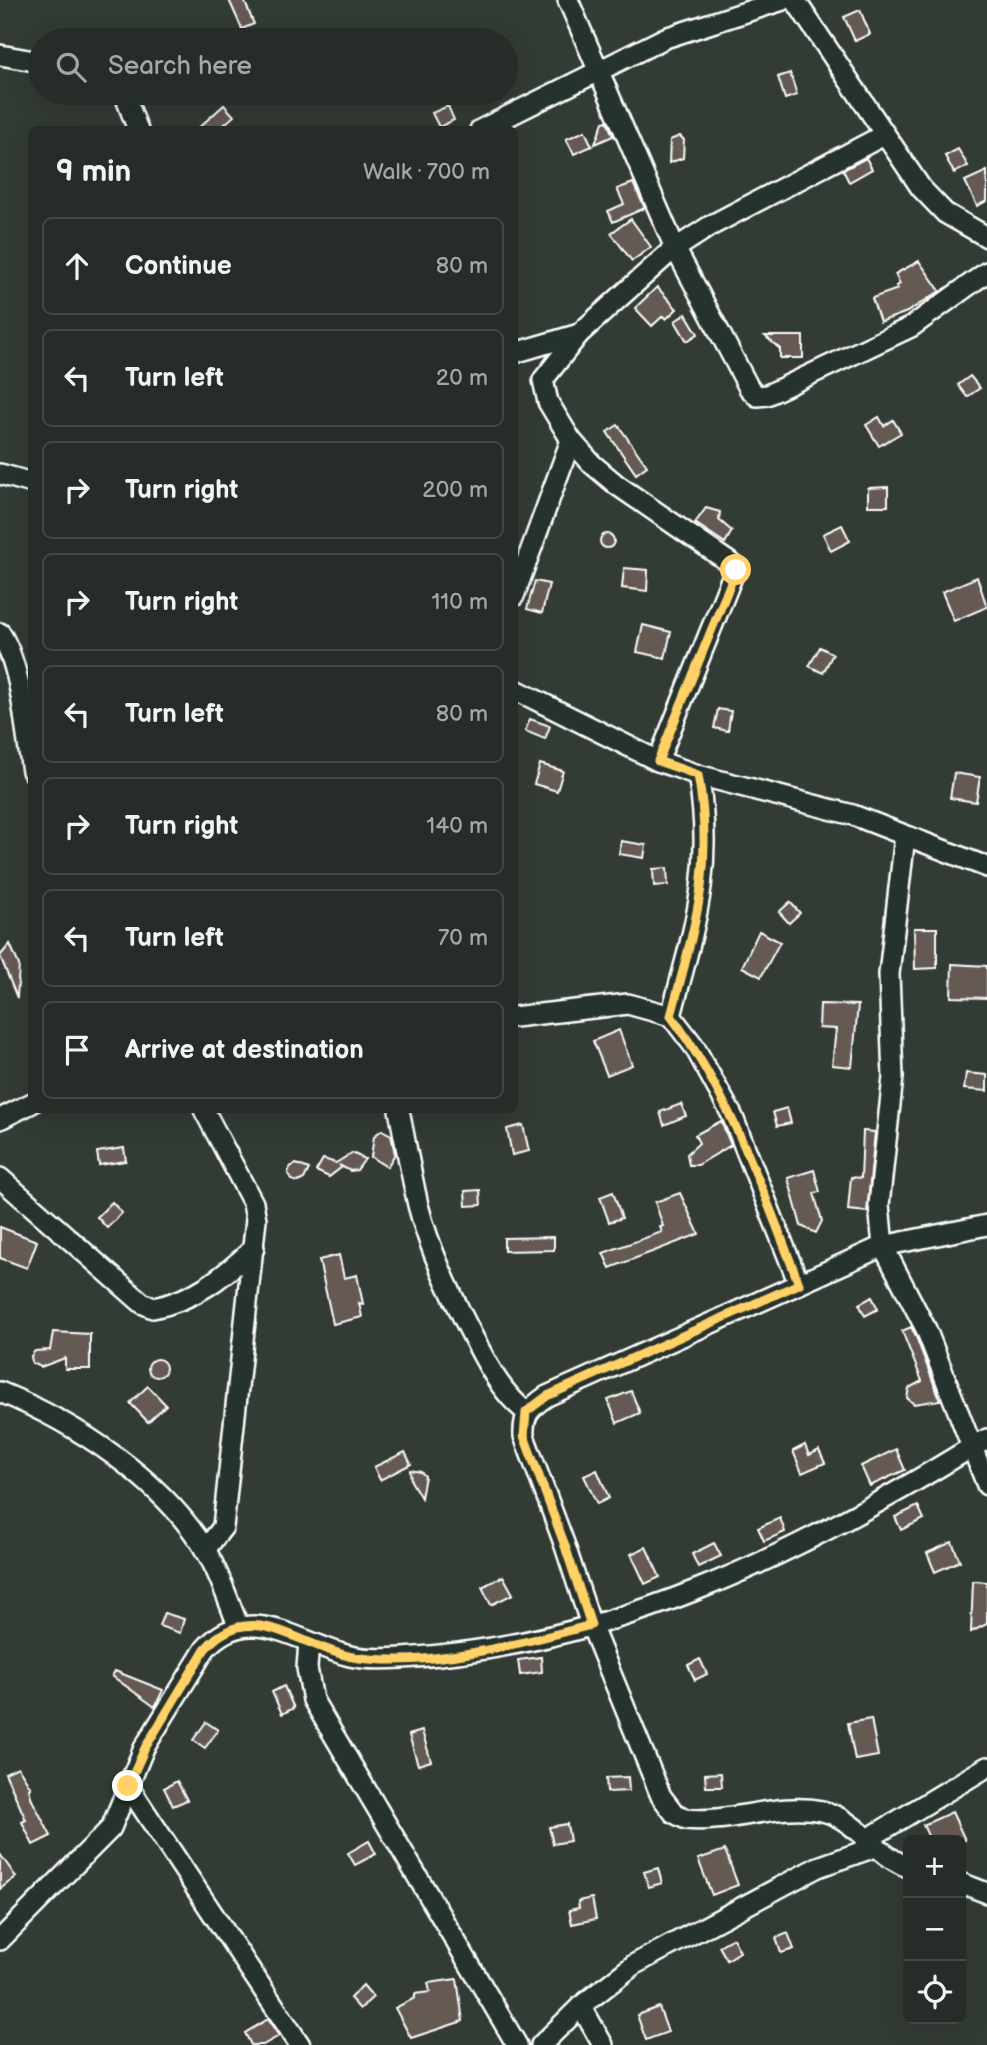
<!DOCTYPE html>
<html lang="en">
<head>
<meta charset="utf-8">
<style>
  :root { --surface:#262c28; --page:#2e3430; --text:#f1f3f6; --muted:#a4a7a8; --line:#424845 }
  body { margin:0; font-family:"Balsamiq Sans",sans-serif; background:var(--page); color:var(--text) }
  .controls { position:absolute; right:21px; bottom:21px; display:grid; overflow:hidden; border-radius:10px; box-shadow:0 7px 28px #0002 }
  .controls button { width:63px; height:63px; display:grid; place-items:center; padding:0; border:0; border-bottom:2px solid var(--line); background:var(--surface); color:var(--text); font:35px sans-serif }
  .stop { position:absolute; width:21px; height:21px; margin:-16px; border:5px solid #ffd166; border-radius:50%; background:#fff }
  .stop.end { background:#ffd166; border-color:#fff; box-shadow:0 2px 7px #0008 }
  .list { margin:0; padding:0; list-style:none }
  h2 { display:flex; justify-content:space-between; align-items:center; height:91px; margin:0; padding:0 28px; font-size:30px }
  h2 small { font-size:23px; font-weight:400; color:var(--muted) }
  .list li { display:grid; grid-template-columns:46px 1fr auto; gap:21px; align-items:center; box-sizing:border-box; height:98px; margin:0 14px 14px; padding:0 14px; border:2px solid var(--line); border-radius:10px }
  .list b { display:block; font-size:26px; white-space:nowrap }
  .list em { font-size:23px; font-style:normal; color:var(--muted) }
  .icon { flex:none; width:38px; height:38px; fill:none; stroke:currentColor; stroke-width:2; stroke-linecap:round; stroke-linejoin:round }
  .map { position:relative; flex:none; width:987px; height:2045px; overflow:hidden }
  .search { position:absolute; background:var(--surface); box-shadow:0 7px 28px #0002; left:28px; top:28px; width:490px; height:77px; display:flex; align-items:center; gap:18px; box-sizing:border-box; padding:0 24px; border-radius:38px; color:var(--muted); font-size:26px }
  .panel { position:absolute; background:var(--surface); box-shadow:0 7px 28px #0002; left:28px; top:126px; width:490px; height:987px; border-radius:10px }
  .map>svg:first-child { display:block }
</style>
</head>
<body>
<div class="map">
<svg width="987" height="2045" viewBox="0 0 987 2045">
  <rect width="100%" height="100%" fill="#333b35"/>
  <filter id="ink" filterUnits="userSpaceOnUse"><feTurbulence type="fractalNoise" baseFrequency=".0143" numOctaves="2"/><feDisplacementMap in="SourceGraphic" scale="14" xChannelSelector="R" yChannelSelector="G"/><feConvolveMatrix kernelMatrix="1 2 1 2 8 2 1 2 1" color-interpolation-filters="sRGB"/></filter>
  <g filter="url(#ink)">
    <g fill="#655a53" stroke="#fff" stroke-width="2">
      <path d="M229,0H244L254,24L242,29Z"/>
      <path d="M860,10L870,34L855,41L844,17Z"/>
      <path d="M790,73L797,95L785,99L778,77Z"/>
      <path d="M224,105L234,116L218,130H196Z"/>
      <path d="M448,106L454,120L439,127L432,113Z"/>
      <path d="M607,121L613,136L595,144L603,122Z"/>
      <path d="M585,131L592,146L574,154L566,139Z"/>
      <path d="M680,136L684,140L683,158L669,163L670,140Z"/>
      <path d="M958,149L968,166L954,173L945,156Z"/>
      <path d="M866,158L872,169L849,182L843,170Z"/>
      <path d="M987,171V201L977,206L965,181Z"/>
      <path d="M633,183L645,208L613,222L608,211L624,204L617,189Z"/>
      <path d="M631,219L651,247L632,261L611,233Z"/>
      <path d="M919,261L940,291L907,312L880,322L872,298L898,289L896,286L900,284L895,274Z"/>
      <path d="M657,287L677,309L666,319L663,316L652,326L635,308Z"/>
      <path d="M686,314L698,334L687,341L675,321Z"/>
      <path d="M765,336H803V358H780V349Z"/>
      <path d="M970,376L980,388L967,397L958,385Z"/>
      <path d="M879,417L884,426L893,420L901,433L879,446L866,425Z"/>
      <path d="M618,425L647,466L636,474L607,432Z"/>
      <path d="M888,487V506H868V488Z"/>
      <path d="M706,508L720,512L719,520L732,531L725,543L695,523Z"/>
      <path d="M842,525L850,541L831,551L823,534Z"/>
      <circle cx="607" cy="541" r="7"/>
      <path d="M624,568L648,570L647,591L622,588Z"/>
      <path d="M977,577L987,607L954,621L942,592Z"/>
      <path d="M535,581L549,584L542,613L527,609Z"/>
      <path d="M643,625L671,632L665,658L637,652Z"/>
      <path d="M820,647L833,654L823,673L809,666Z"/>
      <path d="M718,709L731,711L728,731L714,728Z"/>
      <path d="M530,719L550,726L545,739L525,731Z"/>
      <path d="M540,764L563,771L557,791L534,784Z"/>
      <path d="M954,773L980,777L976,802L950,798Z"/>
      <path d="M621,841L646,845L644,858L619,854Z"/>
      <path d="M667,868L668,885L654,886L653,869Z"/>
      <path d="M790,902L800,913L789,923L779,912Z"/>
      <path d="M914,928H937V968L915,969Z"/>
      <path d="M759,931L780,942L761,977L742,967Z"/>
      <path d="M10,944L19,965L17,998L0,956Z"/>
      <path d="M952,964L987,966V998L951,997Z"/>
      <path d="M820,1004L858,1005L852,1067L832,1065L836,1029L819,1028Z"/>
      <path d="M619,1030L632,1065L607,1075L593,1041Z"/>
      <path d="M966,1073L987,1075V1091L964,1089Z"/>
      <path d="M681,1104L686,1116L664,1125L660,1112Z"/>
      <path d="M787,1108L791,1123L777,1126L773,1112Z"/>
      <path d="M721,1121L731,1145L698,1165H689L687,1154L699,1143L695,1135Z"/>
      <path d="M523,1125L529,1151L512,1155L507,1129Z"/>
      <path d="M382,1130L391,1135L395,1154L387,1167L371,1157L374,1136Z"/>
      <path d="M863,1131L875,1132L867,1212L848,1210L851,1177L861,1178Z"/>
      <path d="M124,1148L126,1161L99,1165L97,1152Z"/>
      <path d="M352,1153L365,1159L357,1170L350,1171L339,1165L342,1167L329,1177L316,1171L323,1159L336,1163Z"/>
      <path d="M296,1164L309,1169L304,1179L298,1182L291,1180L288,1173L290,1167Z"/>
      <path d="M814,1170L820,1192L814,1193L822,1221L816,1233L801,1226L788,1178Z"/>
      <path d="M480,1190L481,1205L466,1206L465,1191Z"/>
      <path d="M613,1192L622,1218L609,1222L600,1197Z"/>
      <path d="M680,1193L699,1234L610,1268L603,1253L662,1232L660,1227L663,1226L655,1202Z"/>
      <path d="M112,1202L122,1213L107,1228L97,1217Z"/>
      <path d="M0,1227L37,1241L27,1268L0,1258Z"/>
      <path d="M554,1237V1250L504,1251V1238Z"/>
      <path d="M339,1255L344,1278L357,1275L363,1304L359,1303L362,1317L333,1324L319,1260Z"/>
      <path d="M872,1297L878,1309L865,1316L859,1304Z"/>
      <path d="M911,1327L915,1334L940,1400L914,1404L907,1398L909,1388L922,1381L902,1331Z"/>
      <path d="M53,1332L90,1334V1369H65V1358L41,1367L32,1363L31,1356L35,1351L50,1350Z"/>
      <circle cx="157" cy="1368" r="9"/>
      <path d="M148,1386L166,1405L148,1422L130,1403Z"/>
      <path d="M631,1391L640,1413L617,1423L608,1400Z"/>
      <path d="M805,1445L809,1455L819,1450L825,1463L802,1473L793,1451Z"/>
      <path d="M896,1449L905,1470L870,1486L861,1466Z"/>
      <path d="M405,1452L411,1464L380,1480L374,1467Z"/>
      <path d="M410,1470L421,1472L425,1476L421,1498L411,1481Z"/>
      <path d="M597,1470L609,1498L597,1504L584,1476Z"/>
      <path d="M918,1506L924,1519L901,1530L895,1517Z"/>
      <path d="M780,1518L785,1532L764,1541L758,1528Z"/>
      <path d="M952,1542L960,1561L935,1572L927,1553Z"/>
      <path d="M714,1543L721,1556L698,1567L692,1554Z"/>
      <path d="M646,1547L660,1577L645,1584L631,1554Z"/>
      <path d="M503,1576L513,1594L491,1605L482,1587Z"/>
      <path d="M973,1581L987,1582V1624L971,1632Z"/>
      <path d="M164,1613L184,1619L180,1633L159,1626Z"/>
      <path d="M541,1657L542,1672L520,1675L518,1660Z"/>
      <path d="M700,1659L707,1674L695,1680L688,1665Z"/>
      <path d="M115,1671L163,1690L155,1707L112,1676Z"/>
      <path d="M284,1686L294,1708L282,1714L272,1692Z"/>
      <path d="M871,1719L878,1756L855,1760L848,1723Z"/>
      <path d="M206,1722L218,1730L205,1748L193,1740Z"/>
      <path d="M422,1731L431,1761L418,1765L409,1735Z"/>
      <path d="M18,1767L31,1788L29,1789L32,1800L51,1836L33,1845L22,1822L26,1820L5,1773Z"/>
      <path d="M721,1773L722,1787H706L705,1774Z"/>
      <path d="M628,1777L629,1791L607,1792L606,1778Z"/>
      <path d="M177,1781L187,1800L173,1806L164,1788Z"/>
      <path d="M952,1812L965,1840H930L923,1825Z"/>
      <path d="M567,1824L570,1841L553,1844L549,1827Z"/>
      <path d="M369,1841L376,1854L355,1865L348,1853Z"/>
      <path d="M725,1850L738,1885L712,1895L698,1859Z"/>
      <path d="M0,1854L16,1877L0,1889Z"/>
      <path d="M658,1868L662,1883L649,1887L644,1872Z"/>
      <path d="M592,1898L596,1919L572,1924L569,1910L579,1908L578,1901Z"/>
      <path d="M788,1933L794,1949L781,1953L776,1938Z"/>
      <path d="M733,1938L740,1952L727,1960L719,1946Z"/>
      <path d="M457,1979L463,2021L411,2038L395,2008L415,1998V1994L430,1992L428,1983Z"/>
      <path d="M363,1985L373,1997L360,2009L350,1998Z"/>
      <path d="M659,2007L668,2032L646,2040L637,2015Z"/>
      <path d="M268,2019L279,2036L263,2045H251L245,2033Z"/>
    </g>
    <g fill="none" stroke-linecap="round" stroke-linejoin="round">
      <g stroke="#fff" stroke-width="24">
        <g id="street">
          <path d="M568,0L675,248L749,388L757,396L767,395L911,327L987,272"/>
          <path d="M795,0L921,188L945,213L987,237"/>
          <path d="M0,55L40,62"/>
          <path d="M124,93L138,130"/>
          <path d="M480,130L665,38L783,0"/>
          <path d="M514,353L579,334"/>
          <path d="M0,474L32,483"/>
          <path d="M514,596L571,440"/>
          <path d="M0,633C22,667 25,730 32,771"/>
          <path d="M514,689L658,761L698,775L853,815L987,867"/>
          <path d="M658,761L736,567L617,485L592,464L571,440L548,402L543,380L579,334L670,252L710,226L884,135"/>
          <path d="M905,836L889,974L893,1077L879,1205L883,1246L987,1225"/>
          <path d="M671,1016C694,928 715,868 698,775"/>
          <path d="M514,1017L628,1004L671,1016L694,1046L732,1115L799,1284L547,1396C529,1408 523,1415 524,1436L564,1543L591,1625L661,1796L674,1813L686,1819C730,1824 777,1802 822,1811C855,1818 877,1856 908,1867"/>
          <path d="M204,1110L253,1203L256,1219L223,1527L205,1550"/>
          <path d="M399,1110C405,1141 411,1173 418,1205C430,1252 452,1296 474,1339C489,1367 501,1392 526,1412"/>
          <path d="M0,1119L32,1103"/>
          <path d="M0,1178L142,1303L153,1308C195,1300 223,1277 254,1248"/>
          <path d="M0,1392C76,1423 162,1479 206,1551C220,1574 228,1601 238,1625"/>
          <path d="M987,1439L972,1447L987,1485"/>
          <path d="M309,1642L307,1668L313,1700L517,2045"/>
          <path d="M128,1786L300,2045"/>
          <path d="M866,1840L987,1767"/>
          <path d="M961,1883L987,1893"/>
          <path d="M0,1940L111,1828L144,1748L205,1649C248,1599 300,1644 350,1656C366,1660 387,1659 403,1658C611,1646 797,1555 972,1447L926,1329L883,1246L799,1284"/>
          <path d="M581,2006L603,2045"/>
          <path d="M541,2045L581,2006L635,1964L818,1867L875,1847"/>
        </g>
      </g>
      <use href="#street" stroke="#26332d" stroke-width="19"/>
    </g>
  </g>
  <g fill="none" stroke-linecap="round" stroke-linejoin="round" filter="url(#ink)">
    <path stroke="#ffd166" stroke-width="9" d="M128,1786L145,1748L205,1649C251,1596 300,1648 353,1657C426,1669 520,1644 591,1625L564,1543L524,1436L526,1412L547,1396L799,1284C763,1191 731,1097 671,1016C694,928 715,868 698,775L658,761L736,570"/>
  </g>
</svg>
<div class="controls">
<button>+</button>
<button>−</button>
<button><svg class="icon" aria-label="locate" viewBox="0 0 24 24"><circle cx="12" cy="12" r="6"/><path d="M12 2v4M12 18v4M2 12h4M18 12h4"/></svg></button>
</div>
<div class="stop" style="left:736px;top:570px"></div>
<div class="stop end" style="left:128px;top:1786px"></div>
<div class="search"><svg class="icon" aria-label="search" viewBox="0 0 24 24"><circle cx="10" cy="10" r="6"/><path d="M15 15l6 6"/></svg>Search here</div>
<section class="panel">
<h2>9 min<small>Walk · 700 m</small></h2>
<ul class="list">
<li><svg class="icon" aria-label="ahead" viewBox="0 0 24 24"><path d="M12 20V5M6 11l6-6 6 6"/></svg><div><b>Continue</b></div><em>80 m</em></li>
<li><svg class="icon" aria-label="left" viewBox="0 0 24 24"><path d="M17 20v-9H6M10 6l-5 5 5 5"/></svg><div><b>Turn left</b></div><em>20 m</em></li>
<li><svg class="icon" aria-label="right" viewBox="0 0 24 24"><path d="M7 20v-9h11M14 6l5 5-5 5"/></svg><div><b>Turn right</b></div><em>200 m</em></li>
<li><svg class="icon" aria-label="right" viewBox="0 0 24 24"><path d="M7 20v-9h11M14 6l5 5-5 5"/></svg><div><b>Turn right</b></div><em>110 m</em></li>
<li><svg class="icon" aria-label="left" viewBox="0 0 24 24"><path d="M17 20v-9H6M10 6l-5 5 5 5"/></svg><div><b>Turn left</b></div><em>80 m</em></li>
<li><svg class="icon" aria-label="right" viewBox="0 0 24 24"><path d="M7 20v-9h11M14 6l5 5-5 5"/></svg><div><b>Turn right</b></div><em>140 m</em></li>
<li><svg class="icon" aria-label="left" viewBox="0 0 24 24"><path d="M17 20v-9H6M10 6l-5 5 5 5"/></svg><div><b>Turn left</b></div><em>70 m</em></li>
<li><svg class="icon" aria-label="arrive" viewBox="0 0 24 24"><path d="M6 21V4h12l-3 4 3 4H6"/></svg><div><b>Arrive at destination</b></div></li>
</ul>
</section>
</div>
</body>
</html>
